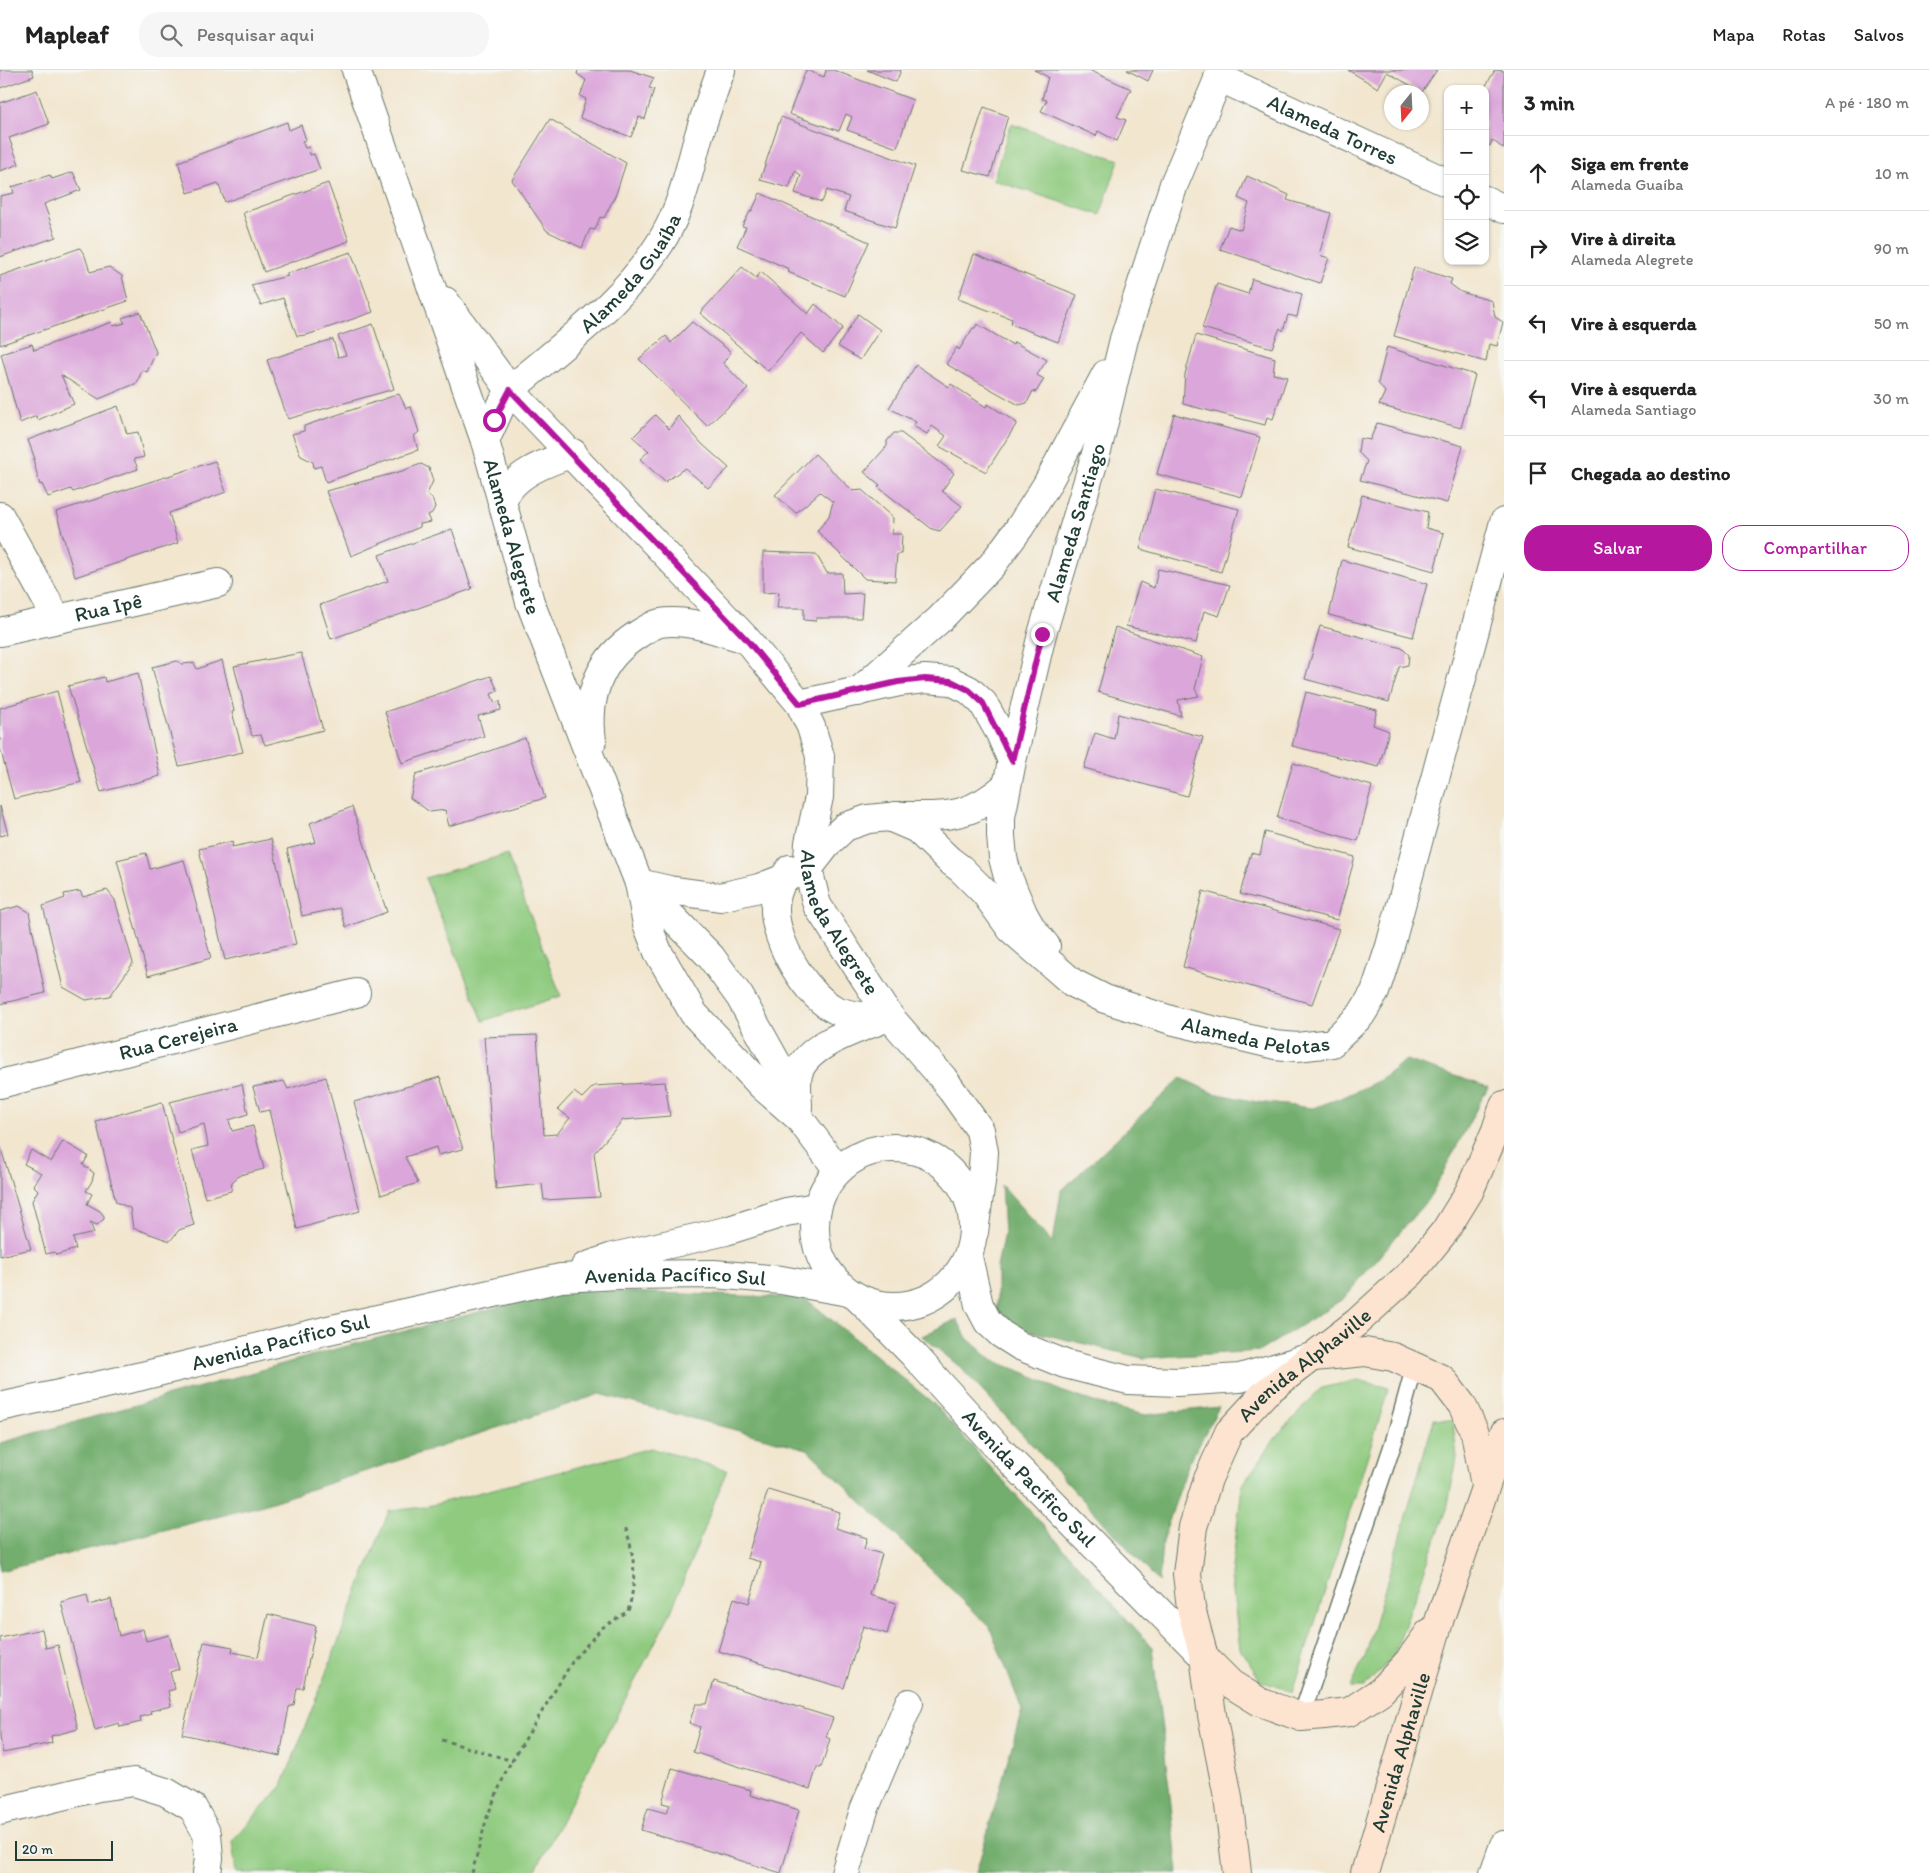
<!DOCTYPE html>
<html lang="pt">
<head>
<meta charset="utf-8">
<style>
  :root { --surface:#fff; --page:#f6f6f6; --text:#222; --muted:#767676; --line:#e0e0e0; --accent:#b5179e }
  body { margin:0; font-family:Itim,sans-serif; background:var(--page); color:var(--text) }
  .controls { position:absolute; right:15px; top:15px; display:grid; overflow:hidden; border-radius:10px; box-shadow:0 1px 4px #0004 }
  .controls button { width:45px; height:45px; display:grid; place-items:center; padding:0; border:0; border-bottom:1px solid var(--line); background:var(--surface); color:var(--text); font:25px sans-serif }
  .compass { position:absolute; left:1384px; top:15px; width:45px; height:45px; border-radius:50%; background:var(--surface); box-shadow:0 1px 4px #0004; rotate:198deg }
  .scale { position:absolute; left:15px; bottom:12px; width:98px; box-sizing:border-box; padding-left:5px; border:2px solid #1f3d34; border-top:0; font-size:14px; line-height:18px; white-space:nowrap; color:#1f3d34; -webkit-text-stroke:4px #f6f6f2; paint-order:stroke }
  .stop { position:absolute; width:15px; height:15px; margin:-11px; border:4px solid #b5179e; border-radius:50%; background:#fff }
  .stop.end { background:#b5179e; border-color:#fff; box-shadow:0 1px 5px #0008 }
  .list { margin:0; padding:0; list-style:none }
  h2 { display:flex; justify-content:space-between; align-items:center; height:65px; margin:0; padding:0 20px; font-size:21px }
  h2 small { font-size:16px; font-weight:400; color:var(--muted) }
  .list li { display:grid; grid-template-columns:32px 1fr auto; gap:15px; align-items:center; box-sizing:border-box; height:75px; padding:0 20px; border-top:1px solid var(--line) }
  .list b { display:block; font-size:19px; white-space:nowrap }
  .list p { margin:0; font-size:16px; white-space:nowrap; color:var(--muted) }
  .list em { font-size:16px; font-style:normal; color:var(--muted) }
  .actions { display:flex; gap:10px; padding:15px 20px }
  .actions a { flex:1; padding:11px 0; border:1px solid var(--accent); border-radius:20px; text-align:center; font-size:18px; color:var(--accent) }
  .actions .main { background:var(--accent); color:#fff }
  .icon { flex:none; width:28px; height:28px; fill:none; stroke:currentColor; stroke-width:2; stroke-linecap:round; stroke-linejoin:round }
  .map { position:relative; flex:none; width:1504px; height:1803px; overflow:hidden }
  header { display:flex; align-items:center; gap:30px; box-sizing:border-box; height:70px; padding:0 25px; background:var(--surface); border-bottom:1px solid var(--line) }
  header strong { font-size:24px }
  nav { display:flex; gap:28px; margin-inline-start:auto; font-size:18px }
  .search { width:350px; height:45px; background:var(--page); display:flex; align-items:center; gap:12px; box-sizing:border-box; padding:0 18px; border-radius:20px; color:var(--muted); font-size:19px }
  main { display:flex }
  aside { flex:1; background:var(--surface) }
  .map>svg:first-child { display:block }
</style>
</head>
<body>
<header>
<strong>Mapleaf</strong>
<div class="search"><svg class="icon" aria-label="search" viewBox="0 0 24 24"><circle cx="10" cy="10" r="6"/><path d="M15 15l6 6"/></svg>Pesquisar aqui</div>
<nav><a>Mapa</a><a>Rotas</a><a>Salvos</a></nav>
</header>
<main>
<div class="map">
<svg width="1504" height="1803" viewBox="0 0 1504 1803">
  <rect width="100%" height="100%" fill="#f6f6f2"/>
  <filter id="ink" filterUnits="userSpaceOnUse"><feTurbulence type="fractalNoise" baseFrequency=".02" numOctaves="2"/><feDisplacementMap in="SourceGraphic" scale="10" xChannelSelector="R" yChannelSelector="G"/><feConvolveMatrix kernelMatrix="1 2 1 2 8 2 1 2 1" color-interpolation-filters="sRGB"/></filter>
  <filter id="wash" filterUnits="userSpaceOnUse"><feTurbulence type="fractalNoise" baseFrequency=".0096" numOctaves="4" result="noise"/><feDisplacementMap in="SourceGraphic" scale="20" xChannelSelector="R" yChannelSelector="G"/><feGaussianBlur stdDeviation="1.12" result="paint"/><feColorMatrix in="noise" values="0 0 0 0 0 0 0 0 0 0 0 0 0 0 0 0 0 1.4 0 .05"/><feComposite in="paint" operator="in"/></filter>
  <g filter="url(#wash)">
    <rect width="100%" height="100%" fill="#f2e6cf"/>
    <g fill="#8fca7f" stroke="#57845a">
      <path d="M1011,54L1119,90L1100,145L993,110Z"/>
      <path d="M507,784L561,926L483,951L425,808Z"/>
      <path d="M1358,1310L1389,1318L1293,1622L1261,1611L1240,1579L1231,1506L1242,1416L1276,1367L1321,1318Z"/>
      <path d="M1434,1349L1453,1351L1457,1388L1447,1439L1394,1585L1364,1618H1350L1365,1587Z"/>
      <path d="M651,1378L727,1400L671,1542L534,1803H236L232,1771L282,1716L389,1441L424,1437Z"/>
    </g>
    <g fill="#73ae6e" stroke="#497651">
      <path d="M1406,990L1488,1017L1430,1127L1343,1229L1260,1281L1143,1288L1018,1258L997,1239V1197L1004,1163L1001,1115L1053,1173L1061,1121L1181,1008L1213,1023L1257,1032L1313,1038L1346,1026L1380,1010Z"/>
      <path d="M564,1220L805,1228L933,1333L1152,1577L1170,1726L1178,1803H976L1022,1640L990,1557L807,1379L600,1324L260,1436L0,1501V1373L336,1279Z"/>
      <path d="M957,1249L967,1268L992,1290L1028,1304L1061,1321L1103,1335L1146,1345L1219,1337L1188,1395L1162,1472L1159,1512L960,1297L922,1266Z"/>
    </g>
    <g id="blocks">
      <g fill="#dba6da">
        <path d="M0,0H32L34,6L0,18Z"/>
        <path d="M578,0H630L654,8L649,18L654,19L645,49L639,47L631,67L580,48L586,29L580,26L586,10L577,4Z"/>
        <path d="M806,0L824,7L826,0H833L913,30L897,78L847,60L852,47L846,44L839,61L789,44Z"/>
        <path d="M867,0H901L896,12Z"/>
        <path d="M1034,0H1089L1131,19L1117,47L1126,50L1117,71L1098,61L1096,66L1041,41L1047,30L1042,29L1048,7Z"/>
        <path d="M1127,0H1153L1148,11Z"/>
        <path d="M1348,0H1437L1422,22L1387,2L1378,18Z"/>
        <path d="M1495,0L1504,1V79L1492,70L1490,76L1485,73L1484,19Z"/>
        <path d="M37,20L49,54L9,68L19,94L0,101V33Z"/>
        <path d="M984,37L1008,46L990,107L963,100Z"/>
        <path d="M781,47L915,96L895,158L844,141L849,127L827,120L822,132L795,123L801,105L795,101L789,118L760,110Z"/>
        <path d="M550,49L626,93L616,124L604,148L600,147L595,160L590,159L582,178L547,161L512,110Z"/>
        <path d="M287,52L289,60L301,55L306,70L302,71L305,78L309,77L310,85L314,84L320,99L225,132L218,113L188,123L178,92Z"/>
        <path d="M73,102L81,120L44,134L56,167L0,187V126L14,123L12,117L50,105L52,109Z"/>
        <path d="M1247,106L1289,125L1287,130L1331,143L1319,185L1329,188L1320,213L1220,179L1229,156L1241,160L1249,133L1238,128Z"/>
        <path d="M328,113L349,171L264,202L243,143Z"/>
        <path d="M760,123L869,172L845,226L788,202L789,199L737,176L746,157L742,156L751,140L752,141Z"/>
        <path d="M80,178L85,186L90,202L109,197L122,206L128,231L0,275V206Z"/>
        <path d="M351,182L373,242L307,265L297,266L283,228L261,235L251,215L288,206L286,204Z"/>
        <path d="M974,184L1077,225L1058,272L1011,254L1012,249L958,229Z"/>
        <path d="M742,197L756,208L761,202L808,244L815,234L843,258L823,283L801,263L768,301L700,243Z"/>
        <path d="M1414,197L1452,209L1450,214L1461,222L1492,231L1495,247L1503,252L1497,276L1489,274L1486,292L1394,266Z"/>
        <path d="M1252,209L1302,224L1297,247L1288,245L1283,261L1280,258L1272,278L1202,258L1217,214L1248,224Z"/>
        <path d="M140,242L156,282L147,302L142,300L137,313L99,329L61,305L74,334L38,350L36,346L20,353L1,284L32,274L34,280L112,252L113,256L125,253L122,248Z"/>
        <path d="M858,244L880,260L860,290L838,276Z"/>
        <path d="M692,252L731,282L723,293L748,319L707,356L639,289L666,266L671,273Z"/>
        <path d="M373,254L394,319L288,349L267,290L333,269L338,287L346,285L338,266Z"/>
        <path d="M977,254L1013,275L1014,272L1047,290L1037,305L1044,309L1036,322L1033,321L1027,333L1019,335L946,294L957,277L959,280L973,258H975Z"/>
        <path d="M1196,265L1275,288L1273,304L1287,307L1273,349L1267,347L1265,355L1183,334L1185,304Z"/>
        <path d="M1387,277L1475,305L1461,358L1379,335L1385,322L1378,313Z"/>
        <path d="M916,295L949,317L951,314L986,337L988,334L1017,353L986,402L939,376L946,366L932,356L927,364L913,356L916,352L889,338Z"/>
        <path d="M399,324L406,338L411,337L419,362L414,366L418,380L326,412L321,396L314,398L313,392L301,386L292,364L304,361V356Z"/>
        <path d="M118,336L127,364L138,362L144,387L134,389L138,399L73,422L71,419L48,427L42,414L40,415L33,389H35L28,370Z"/>
        <path d="M1174,344L1260,367L1242,427L1157,404Z"/>
        <path d="M655,345L669,359L678,346L702,374L729,398L708,418L685,398L665,412L640,389L649,381L633,367Z"/>
        <path d="M1377,353L1463,376L1447,433L1360,410L1367,391L1358,382L1360,368L1370,370Z"/>
        <path d="M894,363H901L954,403L942,421L962,436L940,461L932,459L878,417L880,415L864,402L887,376V371Z"/>
        <path d="M815,384L853,421L862,420L893,448L892,464H902L901,484H897L895,511L865,509L817,461L829,446L833,432L820,422L796,443L775,425Z"/>
        <path d="M215,391L226,422L169,443L178,473L75,507L56,442Z"/>
        <path d="M421,394L429,398L433,411L427,424L432,428L435,437L432,443L428,445L431,452L420,454V457L351,486L326,421L399,402Z"/>
        <path d="M1155,419L1239,439L1221,502L1140,479Z"/>
        <path d="M1362,425L1428,442L1426,458L1444,463L1434,501L1348,477Z"/>
        <path d="M452,459L472,519L331,569L320,535L388,511L379,485Z"/>
        <path d="M763,482L816,484L827,503H842L843,524L863,523L861,548H816V551L804,550V538H777L779,522L763,523Z"/>
        <path d="M1342,490L1427,514L1413,567L1329,545Z"/>
        <path d="M1158,499L1230,515L1219,546L1204,541L1196,573L1126,556L1140,512L1154,518Z"/>
        <path d="M1320,556L1402,578L1409,585L1408,595L1399,597L1389,632L1305,609Z"/>
        <path d="M1115,557L1203,587L1195,619L1199,626L1178,630L1181,646L1098,622Z"/>
        <path d="M301,583L323,660L265,675L261,665L252,666L234,596Z"/>
        <path d="M222,590L234,641L232,642L243,682L179,696L152,597L177,591L182,594L194,593L197,599Z"/>
        <path d="M138,603L160,706L101,722L68,616L104,607L105,612Z"/>
        <path d="M491,606L498,621L491,624L495,633L500,631L501,640L478,646L484,666L402,693L385,642Z"/>
        <path d="M57,621L81,712L14,729L0,678V638Z"/>
        <path d="M1306,622L1377,640L1373,655L1389,661L1379,697L1292,676Z"/>
        <path d="M1118,644L1203,667L1187,726L1084,698L1095,663L1114,669Z"/>
        <path d="M525,668L545,728L449,756L445,740L430,742L410,728L416,704L473,687Z"/>
        <path d="M1293,693L1372,716L1358,771L1277,748Z"/>
        <path d="M0,736L8,764L0,766Z"/>
        <path d="M352,737L387,842L346,857L340,838L302,846L287,779L316,772L310,753Z"/>
        <path d="M1265,762L1355,787L1337,850L1240,824L1251,783L1260,785Z"/>
        <path d="M271,769L296,874L225,890L199,779L233,771L232,777Z"/>
        <path d="M146,783L150,799L184,790L211,888L148,906L117,790Z"/>
        <path d="M107,820L115,830L133,893L110,926L86,930L63,917L43,836L65,828L64,824L80,821L83,827Z"/>
        <path d="M1203,821L1339,859L1312,934L1183,897Z"/>
        <path d="M19,836L29,842L45,923L0,934V841Z"/>
        <path d="M537,965L544,1065L557,1064L570,1048L558,1039L574,1022L582,1028L594,1016L665,1012L670,1046L623,1050L594,1083L600,1127L544,1130L542,1114L496,1119L484,967Z"/>
        <path d="M326,1007L360,1141L297,1159L269,1040L260,1042L253,1017L284,1011L288,1019Z"/>
        <path d="M440,1007L463,1079L438,1085L436,1077L405,1087L418,1113L381,1125L354,1032Z"/>
        <path d="M242,1014L248,1044L229,1050L232,1061L253,1056L264,1099L240,1105L232,1112L231,1121L205,1128L192,1080L208,1076L204,1054L178,1062L170,1032Z"/>
        <path d="M162,1032L194,1155L179,1160L170,1171L133,1158L130,1138L116,1132L96,1051Z"/>
        <path d="M63,1071L88,1086L83,1095L94,1103L92,1111L86,1121L92,1124L87,1134L100,1141L104,1146V1149L97,1155L90,1152L94,1163L73,1168L76,1179L56,1185L55,1182L46,1184L32,1131L38,1120L33,1115L41,1103L24,1094L31,1080L51,1092Z"/>
        <path d="M0,1075L31,1179L0,1186Z"/>
        <path d="M768,1420L840,1442L835,1458L867,1468L864,1479L882,1484L870,1525L896,1533L887,1564L863,1556L844,1618L718,1581L734,1528L749,1533L761,1492L747,1488Z"/>
        <path d="M87,1525L89,1535L111,1529L119,1566L143,1559L146,1571L169,1565L179,1599L170,1602L175,1619L168,1621L171,1636L150,1641L151,1644L140,1647L141,1652L120,1657L119,1653L95,1660L61,1532Z"/>
        <path d="M268,1544L316,1556L303,1618H297L294,1635L289,1637L280,1686L182,1664L204,1572L233,1577L232,1582L258,1587Z"/>
        <path d="M42,1559L46,1578L58,1575L78,1659L51,1666L52,1673L3,1683L0,1668V1568Z"/>
        <path d="M714,1611L833,1648L826,1667L830,1669L821,1698L817,1697L810,1719L693,1682L700,1657L689,1653L696,1634H707Z"/>
        <path d="M672,1698L751,1720L750,1725L799,1740L781,1803L641,1760L648,1738L666,1743L670,1735L662,1733Z"/>
      </g>
    </g>
  </g>
  <g filter="url(#ink)">
    <use href="#blocks" fill-opacity="0" stroke="#69786a" stroke-width="1"/>
    <g fill="none" stroke-linecap="round" stroke-linejoin="round">
      <g stroke="#69786a" stroke-width="19">
        <path id="lane" d="M1301,1647L1394,1371L1415,1295"/>
      </g>
      <g stroke="#69786a" stroke-width="30">
        <g id="street">
          <path id="s1" d="M356,0L485,371L530,532L639,813L647,854L658,882L694,944L762,1016L799,1048L838,1100"/>
          <path id="s2" d="M1218,7L1448,113"/>
          <path d="M1485,130L1504,139"/>
          <path id="s3" d="M445,231L510,320L747,570L800,634L811,657L820,686L819,727L809,773L808,789V799L817,835L890,947L943,1008L980,1060L984,1082L983,1097L974,1162"/>
          <path id="s4" d="M485,371L500,338L510,320C565,273 629,228 665,165C682,135 689,101 698,68C705,45 713,22 721,0"/>
          <path d="M502,434C509,405 547,392 573,383"/>
          <path d="M0,446L57,549"/>
          <path id="s5" d="M0,562L218,513"/>
          <path d="M858,622L940,549L992,495L1020,457L1046,416L1106,304"/>
          <path d="M800,634L899,612L925,609L951,611L969,620L983,633L1000,663L1012,691"/>
          <path d="M592,671C586,627 598,590 637,565C643,561 652,555 660,553C689,548 719,562 746,569"/>
          <path d="M895,746C944,746 968,750 1007,715"/>
          <path d="M790,799C782,809 775,824 775,838C774,871 806,926 836,940C853,947 872,947 890,947"/>
          <path id="s6" d="M639,813L669,820L720,827L759,818L808,799L829,772L845,757L868,749L889,747L917,759L949,790L961,799L985,823L1011,859L1073,913L1105,929L1174,951L1275,975L1297,977L1332,973L1361,945L1375,922L1390,876L1504,452"/>
          <path d="M639,813L711,887L740,927L779,997L791,1022L798,1044"/>
          <path id="s7" d="M1046,876L1032,859L1023,843L1008,807L1003,788L1001,766V747L1012,691L1042,564L1098,377L1124,269L1174,114L1222,0"/>
          <path id="s8" d="M0,1014L356,923"/>
          <path d="M798,1037C798,1026 795,1012 799,1001C809,974 858,959 883,949"/>
          <circle cx="894" cy="1157" r="79"/>
          <path d="M968,1187L979,1235L988,1252L1001,1264L1020,1276L1065,1294L1128,1310L1177,1312L1240,1308L1312,1287"/>
          <path d="M585,1197L613,1187L726,1161L786,1142L816,1137"/>
          <path id="s9" d="M857,1227L913,1284L1000,1380L1204,1587"/>
          <path id="s10" d="M0,1337L142,1306L324,1261L561,1208L619,1205L714,1204L781,1210L848,1222"/>
          <path d="M0,1741L99,1717L134,1712L166,1722L193,1738L207,1764L209,1788L207,1803"/>
          <path d="M845,1803L864,1740L909,1633"/>
          <path d="M1494,1803L1504,1775"/>
        </g>
      </g>
      <g stroke="#69786a" stroke-width="30">
        <g id="secondary">
          <path d="M1314,1287L1365,1282L1393,1287L1442,1309L1462,1335L1475,1363L1485,1415"/>
          <path d="M1204,1587L1231,1614L1260,1632L1301,1647L1324,1645L1349,1642L1381,1621L1409,1591L1429,1563"/>
          <path id="s11" d="M1237,1803L1228,1727L1212,1645L1204,1587L1191,1538L1187,1504L1193,1457L1208,1409L1229,1362L1265,1323L1356,1253L1411,1203L1445,1161L1469,1122L1496,1060L1504,1035"/>
          <path id="s12" d="M1365,1803L1440,1548L1504,1363"/>
        </g>
      </g>
      <g stroke="#69786a" stroke-width="3" stroke-dasharray="4 4" stroke-linecap="butt">
        <path d="M442,1670L513,1691"/>
        <path d="M472,1803L487,1747L507,1699L574,1589L602,1558L628,1541C637,1510 635,1486 625,1456"/>
      </g>
      <use href="#lane" stroke="#fff" stroke-width="16"/>
      <use href="#street" stroke="#fff" stroke-width="28"/>
      <use href="#secondary" stroke="#fde4d1" stroke-width="28"/>
    </g>
  </g>
  <g fill="none" stroke-linecap="round" stroke-linejoin="round" filter="url(#ink)">
    <path stroke="#b5179e" stroke-width="6" d="M494,350L510,320L747,570L800,634L898,612L925,609L951,611L969,620L983,633L1012,691L1042,564"/>
  </g>
  <g text-anchor="middle" stroke-width="4.5" stroke-linejoin="round" paint-order="stroke">
    <g font-size="21" fill="#1f3d34" stroke="#f6f6f2">
      <text dy="7" stroke="none"><textPath href="#s2" startOffset="126">Alameda Torres</textPath></text>
      <text dy="7" stroke="none"><textPath href="#s4" startOffset="226">Alameda Guaíba</textPath></text>
      <text dy="7" stroke="none"><textPath href="#s7" startOffset="444">Alameda Santiago</textPath></text>
      <text dy="7" stroke="none"><textPath href="#s1" startOffset="492">Alameda Alegrete</textPath></text>
      <text dy="7" stroke="none"><textPath href="#s5" startOffset="111">Rua Ipê</textPath></text>
      <text dy="7" stroke="none"><textPath href="#s3" startOffset="769">Alameda Alegrete</textPath></text>
      <text dy="7" stroke="none"><textPath href="#s6" startOffset="719">Alameda Pelotas</textPath></text>
      <text dy="7" stroke="none"><textPath href="#s8" startOffset="184">Rua Cerejeira</textPath></text>
      <text dy="7" stroke="none"><textPath href="#s10" startOffset="690">Avenida Pacífico Sul</textPath></text>
      <text dy="7" stroke="none"><textPath href="#s10" startOffset="288">Avenida Pacífico Sul</textPath></text>
      <text dy="7" stroke="none"><textPath href="#s11" startOffset="554">Avenida Alphaville</textPath></text>
      <text dy="7" stroke="none"><textPath href="#s9" startOffset="250">Avenida Pacífico Sul</textPath></text>
      <text dy="7" stroke="none"><textPath href="#s12" startOffset="126">Avenida Alphaville</textPath></text>
    </g>
  </g>
</svg>
<div class="controls">
<button>+</button>
<button>−</button>
<button><svg class="icon" aria-label="locate" viewBox="0 0 24 24"><circle cx="12" cy="12" r="6"/><path d="M12 2v4M12 18v4M2 12h4M18 12h4"/></svg></button>
<button><svg class="icon" aria-label="layers" viewBox="0 0 24 24"><path d="M12 4l9 5-9 5-9-5zM3 14l9 5 9-5"/></svg></button>
</div>
<svg class="compass" viewBox="-18 -18 36 36"><path d="M0-13l5 13h-10z" fill="#e53935"/><path d="M0 13l5-13h-10z" fill="#767676"/></svg>
<div class="scale">20 m</div>
<div class="stop" style="left:494px;top:350px"></div>
<div class="stop end" style="left:1042px;top:564px"></div>
</div>
<aside>
<h2>3 min<small>A pé · 180 m</small></h2>
<ul class="list">
<li><svg class="icon" aria-label="ahead" viewBox="0 0 24 24"><path d="M12 20V5M6 11l6-6 6 6"/></svg><div><b>Siga em frente</b><p>Alameda Guaíba</p></div><em>10 m</em></li>
<li><svg class="icon" aria-label="right" viewBox="0 0 24 24"><path d="M7 20v-9h11M14 6l5 5-5 5"/></svg><div><b>Vire à direita</b><p>Alameda Alegrete</p></div><em>90 m</em></li>
<li><svg class="icon" aria-label="left" viewBox="0 0 24 24"><path d="M17 20v-9H6M10 6l-5 5 5 5"/></svg><div><b>Vire à esquerda</b></div><em>50 m</em></li>
<li><svg class="icon" aria-label="left" viewBox="0 0 24 24"><path d="M17 20v-9H6M10 6l-5 5 5 5"/></svg><div><b>Vire à esquerda</b><p>Alameda Santiago</p></div><em>30 m</em></li>
<li><svg class="icon" aria-label="arrive" viewBox="0 0 24 24"><path d="M6 21V4h12l-3 4 3 4H6"/></svg><div><b>Chegada ao destino</b></div></li>
</ul>
<div class="actions"><a class="main">Salvar</a><a>Compartilhar</a></div>
</aside>
</main>
</body>
</html>
